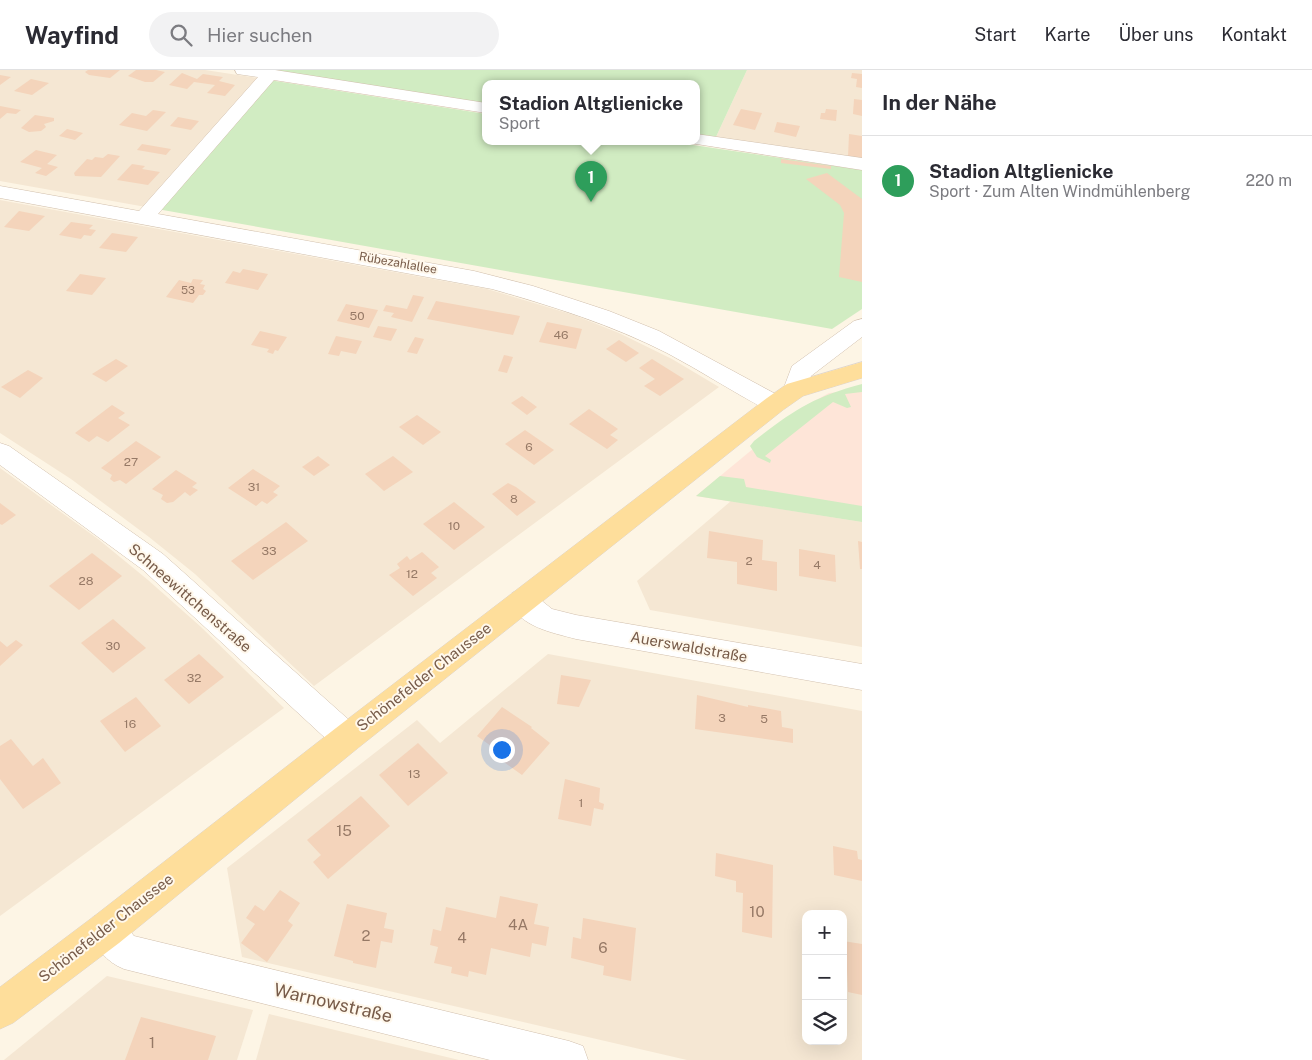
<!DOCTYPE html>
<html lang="de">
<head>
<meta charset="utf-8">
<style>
  :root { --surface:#fff; --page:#f2f2f3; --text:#2b2b33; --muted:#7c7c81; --line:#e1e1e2; --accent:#0b8043 }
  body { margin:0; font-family:"Public Sans",sans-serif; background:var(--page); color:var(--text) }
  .controls { position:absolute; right:15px; bottom:15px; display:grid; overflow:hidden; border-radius:10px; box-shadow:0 5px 20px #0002 }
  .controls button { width:45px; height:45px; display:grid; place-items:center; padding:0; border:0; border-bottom:1px solid var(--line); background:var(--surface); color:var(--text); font:25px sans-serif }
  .you { position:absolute; left:501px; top:679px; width:18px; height:18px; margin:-12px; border:4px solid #fff; border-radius:50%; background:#1a73e8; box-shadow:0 0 0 8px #1a73e833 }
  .badge { display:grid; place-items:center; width:32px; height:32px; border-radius:50%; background:var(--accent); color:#fff; font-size:16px; font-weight:700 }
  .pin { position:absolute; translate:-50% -41px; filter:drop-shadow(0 1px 2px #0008) }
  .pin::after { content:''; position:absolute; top:26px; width:18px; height:15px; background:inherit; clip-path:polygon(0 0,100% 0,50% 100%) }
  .popup { position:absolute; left:482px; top:10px; width:218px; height:65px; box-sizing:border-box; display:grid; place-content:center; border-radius:10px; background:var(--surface); filter:drop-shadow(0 1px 4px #0005); font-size:16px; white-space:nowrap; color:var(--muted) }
  .popup b { font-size:19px; color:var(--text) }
  .popup::after { content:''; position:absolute; left:50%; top:100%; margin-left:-10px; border:10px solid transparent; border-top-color:var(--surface) }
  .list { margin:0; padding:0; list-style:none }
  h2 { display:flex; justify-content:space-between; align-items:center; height:65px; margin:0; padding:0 20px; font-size:21px }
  h2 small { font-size:16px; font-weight:400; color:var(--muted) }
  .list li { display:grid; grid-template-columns:32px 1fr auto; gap:15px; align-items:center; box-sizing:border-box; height:90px; padding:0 20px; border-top:1px solid var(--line) }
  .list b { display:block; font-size:19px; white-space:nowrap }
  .list p { margin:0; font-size:16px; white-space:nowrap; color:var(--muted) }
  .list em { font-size:16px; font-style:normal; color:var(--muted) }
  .icon { flex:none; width:28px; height:28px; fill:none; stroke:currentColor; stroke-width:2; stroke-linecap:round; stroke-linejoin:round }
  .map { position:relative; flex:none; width:862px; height:990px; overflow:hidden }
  header { display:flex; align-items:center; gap:30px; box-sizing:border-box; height:70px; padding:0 25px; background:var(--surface); border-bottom:1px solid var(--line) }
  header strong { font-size:24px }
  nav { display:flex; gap:28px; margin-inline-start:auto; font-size:18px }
  .search { width:350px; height:45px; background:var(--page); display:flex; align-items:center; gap:12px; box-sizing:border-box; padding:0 18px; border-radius:28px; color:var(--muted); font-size:19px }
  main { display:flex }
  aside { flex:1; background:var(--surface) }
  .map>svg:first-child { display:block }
</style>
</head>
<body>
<header>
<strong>Wayfind</strong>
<div class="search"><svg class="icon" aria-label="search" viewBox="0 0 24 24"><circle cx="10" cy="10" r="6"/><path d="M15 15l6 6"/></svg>Hier suchen</div>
<nav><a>Start</a><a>Karte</a><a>Über uns</a><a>Kontakt</a></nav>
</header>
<main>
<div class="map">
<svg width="862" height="990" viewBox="0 0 862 990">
  <rect width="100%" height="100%" fill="#fdf5e5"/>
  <g fill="#f5e7d3" fill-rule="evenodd">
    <path d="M0,0H205L257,8L146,137L0,111Z"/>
    <path d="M747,0H862V91L715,69Z"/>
    <path d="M0,130L487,219L574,245L619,263L672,289L719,317L314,616L195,504L149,467L71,409L0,363Z"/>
    <path d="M0,398L98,469L148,510L201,557L284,638L0,846Z"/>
    <path d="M731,431L862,452V577L650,540L637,511Z"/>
    <path d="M548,584L862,641V990H687L242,887L227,798L417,650L440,673ZM806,844H843V971H806Z"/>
    <path d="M107,906L253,940L237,990H4Z"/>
    <path d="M269,944L459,990H256Z"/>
  </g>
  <path fill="#fee5d8" d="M862,320V452L696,426L805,336L829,323Z"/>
  <g fill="#d1ecc2">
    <path d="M254,0H747L715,69L696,66V13H486V36Z"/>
    <path d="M269,10L486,44V71H666L862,100V239L832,259L157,139Z"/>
    <path d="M862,314V322L845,324L851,337L847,338L833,332L765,386L771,390L770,393L757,387L750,376L754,371C794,340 813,327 862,314Z"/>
    <path d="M720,406L744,409L746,417L862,436V452L696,426Z"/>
  </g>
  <g fill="#f4d4bb">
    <path d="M88,0H120L110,8L89,5L85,2Z"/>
    <path d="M136,0H156L165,2L153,12H145L128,6Z"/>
    <path d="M182,3L197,9L203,4L223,7L219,11L235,15L225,26L207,23L215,15L194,12L187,19L169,15Z"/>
    <path d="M852,3L862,4V18L856,17L857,9L851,8Z"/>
    <path d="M0,5L11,7L0,15Z"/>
    <path d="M31,9L49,13L32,25L14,21Z"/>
    <path d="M854,29L862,30V46L853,44Z"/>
    <path d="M0,36L21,40L16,44L7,43L0,49Z"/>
    <path d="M741,39L762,43L755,60L733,55Z"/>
    <path d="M826,39L837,40L836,51L820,49L821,43H825Z"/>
    <path d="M153,40L166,42L147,61L119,55L132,43L146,46Z"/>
    <path d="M35,45L54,48V51L44,54L46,57L41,61L29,62L21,58Z"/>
    <path d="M178,47L199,51L191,60L170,56Z"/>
    <path d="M777,52L800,56L796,67L774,62Z"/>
    <path d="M67,59L83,63L75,70L59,66Z"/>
    <path d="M849,64L862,66V89L848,87Z"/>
    <path d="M142,74L171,79L166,85L137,80Z"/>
    <path d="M36,80L57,85L47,94L58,97L46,106L35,103L42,98L20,92Z"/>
    <path d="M108,84L120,86L101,107L75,106L74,103L87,89L92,90L95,87L103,88Z"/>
    <path d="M781,89L831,96V99L781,93Z"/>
    <path d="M132,94L145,96L142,99L160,102L148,115L117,110Z"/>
    <path d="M827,103L862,129V212L839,207L844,143L840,135L806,109Z"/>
    <path d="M19,141L45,146L29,161L4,157Z"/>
    <path d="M71,152L93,155L89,159L96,160L91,166L84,165L81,169L59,165Z"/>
    <path d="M112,163L138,167L126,182L99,178Z"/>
    <path d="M243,199L268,204L258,220L225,213L233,201L240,203Z"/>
    <path d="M80,204L106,208L92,225L66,221Z"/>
    <path d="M193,209L203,210L200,214L205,215L203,219L206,221L203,225H199L193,233L166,227L179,210L191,213Z"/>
    <path d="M413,225L424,227L412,252L391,247L394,243L383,241L386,235L407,239Z"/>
    <path d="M436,231L520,246L513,265L427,249Z"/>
    <path d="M346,234L378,240L369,258L337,251Z"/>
    <path d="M547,252L582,259L576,279L539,272Z"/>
    <path d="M378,256L397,259L391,271L373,267Z"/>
    <path d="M260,261L287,267L278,281L275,280L273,284L267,282L269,279L251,275Z"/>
    <path d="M336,266L362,271L356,284L341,281L339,286L328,284Z"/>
    <path d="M415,267L424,269L417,284L407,282Z"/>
    <path d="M619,270L639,283L626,292L606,279Z"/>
    <path d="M504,285L513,287L507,303L498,301Z"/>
    <path d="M116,289L128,296L106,312L92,304Z"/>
    <path d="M652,289L684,309L660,326L644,316L655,309L639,298Z"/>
    <path d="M28,300L43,308L20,328L1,317Z"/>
    <path d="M522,326L537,337L527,345L511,333Z"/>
    <path d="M112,335L125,343L118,348L130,355L108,372L97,366L89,372L75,363Z"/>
    <path d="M589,339L618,359L610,365L618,370L607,379L569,354Z"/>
    <path d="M417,345L441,362L423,375L399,357Z"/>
    <path d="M525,360L554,380L534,395L505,374Z"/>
    <path d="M136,371L161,387L126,414L120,410L114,412L110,409L112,405L101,398Z"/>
    <path d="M318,386L330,395L314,406L302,397Z"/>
    <path d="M393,386L413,402L384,421L365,404Z"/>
    <path d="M253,399L280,416L273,422L278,425L267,434L262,431L256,436L228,418Z"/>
    <path d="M176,400L197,413L192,417L198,420L190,426L185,422L173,432L167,433L161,429L163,425L152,419Z"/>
    <path d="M508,413L516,417L536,432L517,446L492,424Z"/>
    <path d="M454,432L485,457L454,480L423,454Z"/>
    <path d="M0,433L16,445L2,455L0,454Z"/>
    <path d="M286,452L308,471L253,510L231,491Z"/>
    <path d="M709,461L763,470L762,490L777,492V521L737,514V492L707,488Z"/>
    <path d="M858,471L862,472V499H860Z"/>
    <path d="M799,479L835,485L836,512L799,506Z"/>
    <path d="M422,482L439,497L431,503L437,508L413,526L389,505L400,498L397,494L407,486L410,490Z"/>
    <path d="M92,483L122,506L79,540L49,516Z"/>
    <path d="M113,549L146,578L113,603L81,573Z"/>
    <path d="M16,570L23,575L0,596V571L7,577Z"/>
    <path d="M199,584L224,607L189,634L164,610Z"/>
    <path d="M561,605L591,610L579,637L557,634Z"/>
    <path d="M697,625L748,637V635L781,641L782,657L793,659V673L695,659Z"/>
    <path d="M136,627L161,656L125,682L100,651Z"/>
    <path d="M502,637L532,657L531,658L550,673L522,705L501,690L505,686L477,666Z"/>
    <path d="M11,669L33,696L43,688L61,713L23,739L0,709V676Z"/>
    <path d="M418,673L448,703L408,736L379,705Z"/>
    <path d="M565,709L600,718L599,732L604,734L603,740L594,738L591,756L558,749Z"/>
    <path d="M361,726L390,756L328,809L313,792L321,785L307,770Z"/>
    <path d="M833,776L857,781L858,789L862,790V811L834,805Z"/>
    <path d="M716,783L773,795L772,868L742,862L743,823L736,822V811L715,806Z"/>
    <path d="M280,820L300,833L288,851L293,855L267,892L241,873L255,854L246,848L255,835L264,841Z"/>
    <path d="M500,826L538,834L534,854L549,857L546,876L532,873L530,887L491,878L486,905L469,901L468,907L451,903L452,897L434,893L438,877L430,875L433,859L441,861L446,837L496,848Z"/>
    <path d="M347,834L387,843L384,858L394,860L392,873L381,871L376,898L353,893V891L334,886Z"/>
    <path d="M583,848L636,858L631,911L603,905L604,896L571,888L573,867L581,869Z"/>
    <path d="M843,871L862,874V925L848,922L847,901L843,900Z"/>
    <path d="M141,947L216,966L208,990H125Z"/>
  </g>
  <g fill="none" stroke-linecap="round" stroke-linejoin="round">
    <g stroke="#d1bfad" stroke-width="1">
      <g id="minor">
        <path d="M235,0H275L486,33V43L274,10L158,144L474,201L533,216L609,241L659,261L783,328L787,334L783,340L775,342L767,340C733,322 701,301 667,283C612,255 552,236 492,219L0,128V116L139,141L258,7L237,4Z"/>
        <path d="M696,64L862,88V100L690,73L688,71H696Z"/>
        <path d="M862,249V267L811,306L803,326L795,328L787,326L783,320L792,296L854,251Z"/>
        <path d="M0,373L9,376L163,484L358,658L363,668L358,678L347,682L336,678L143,500L0,395Z"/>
        <path d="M522,520L532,523L552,539L576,545L862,594V620L576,569C550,562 521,557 508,531L512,523Z"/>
        <path d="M106,842L119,847L134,866L569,971L583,976L588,990H490L124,899C106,892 96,878 88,860L93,847Z"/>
      </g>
    </g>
    <g stroke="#dcd4d0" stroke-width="1">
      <path id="major" d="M862,292V308L803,326L783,340L358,678L119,873L13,953L0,959V917L93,847L336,658L767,328L787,314Z"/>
    </g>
    <use href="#minor" fill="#fff" fill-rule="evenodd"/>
    <use href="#major" fill="#fede9b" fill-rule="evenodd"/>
  </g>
  <g text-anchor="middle" stroke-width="4" stroke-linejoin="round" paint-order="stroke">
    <g font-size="11" fill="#967966">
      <text x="188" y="224">53</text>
    </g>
    <g font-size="12" fill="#775b49" stroke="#fff8ec">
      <text transform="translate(398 193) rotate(10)" y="4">Rübezahlallee</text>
    </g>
    <g font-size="12" fill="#967966">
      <text x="357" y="250">50</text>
      <text x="561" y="269">46</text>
      <text x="529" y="381">6</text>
      <text x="131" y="396">27</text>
      <text x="254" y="421">31</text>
      <text x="514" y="433">8</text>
      <text x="454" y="460">10</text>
      <text x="269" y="485">33</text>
      <text x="749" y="495">2</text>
      <text x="817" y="499">4</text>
      <text x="412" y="508">12</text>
      <text x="86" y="515">28</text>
      <text x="113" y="580">30</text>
      <text x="194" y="612">32</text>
      <text x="722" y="652">3</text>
      <text x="764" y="653">5</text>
      <text x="130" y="658">16</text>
      <text x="414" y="708">13</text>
      <text x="581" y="737">1</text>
    </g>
    <g font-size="15" fill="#775b49" stroke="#fff8ec">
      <text transform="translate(190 528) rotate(41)" y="5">Schneewittchenstraße</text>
      <text transform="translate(689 577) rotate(10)" y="5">Auerswaldstraße</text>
      <text transform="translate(424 607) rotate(-38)" y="5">Schönefelder Chaussee</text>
      <text transform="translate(106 858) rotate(-38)" y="5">Schönefelder Chaussee</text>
    </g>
    <g font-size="15" fill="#967966">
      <text x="344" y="766">15</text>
      <text x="757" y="847">10</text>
      <text x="518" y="860">4A</text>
      <text x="366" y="871">2</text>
      <text x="462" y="873">4</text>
      <text x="603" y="883">6</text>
      <text x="152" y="978">1</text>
    </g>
    <g font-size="18" fill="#775b49" stroke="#fff8ec">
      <text transform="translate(333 933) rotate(13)" y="6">Warnowstraße</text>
    </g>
  </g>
</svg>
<div class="controls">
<button>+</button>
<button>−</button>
<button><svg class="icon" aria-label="layers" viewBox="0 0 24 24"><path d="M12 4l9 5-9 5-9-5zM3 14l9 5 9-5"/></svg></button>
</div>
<div class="you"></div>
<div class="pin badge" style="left:591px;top:132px;background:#2e9e5b">1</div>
<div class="popup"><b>Stadion Altglienicke</b>Sport</div>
</div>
<aside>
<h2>In der Nähe<small></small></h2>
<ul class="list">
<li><span class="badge" style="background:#2e9e5b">1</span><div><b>Stadion Altglienicke</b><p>Sport · Zum Alten Windmühlenberg</p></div><em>220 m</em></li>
</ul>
</aside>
</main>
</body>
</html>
